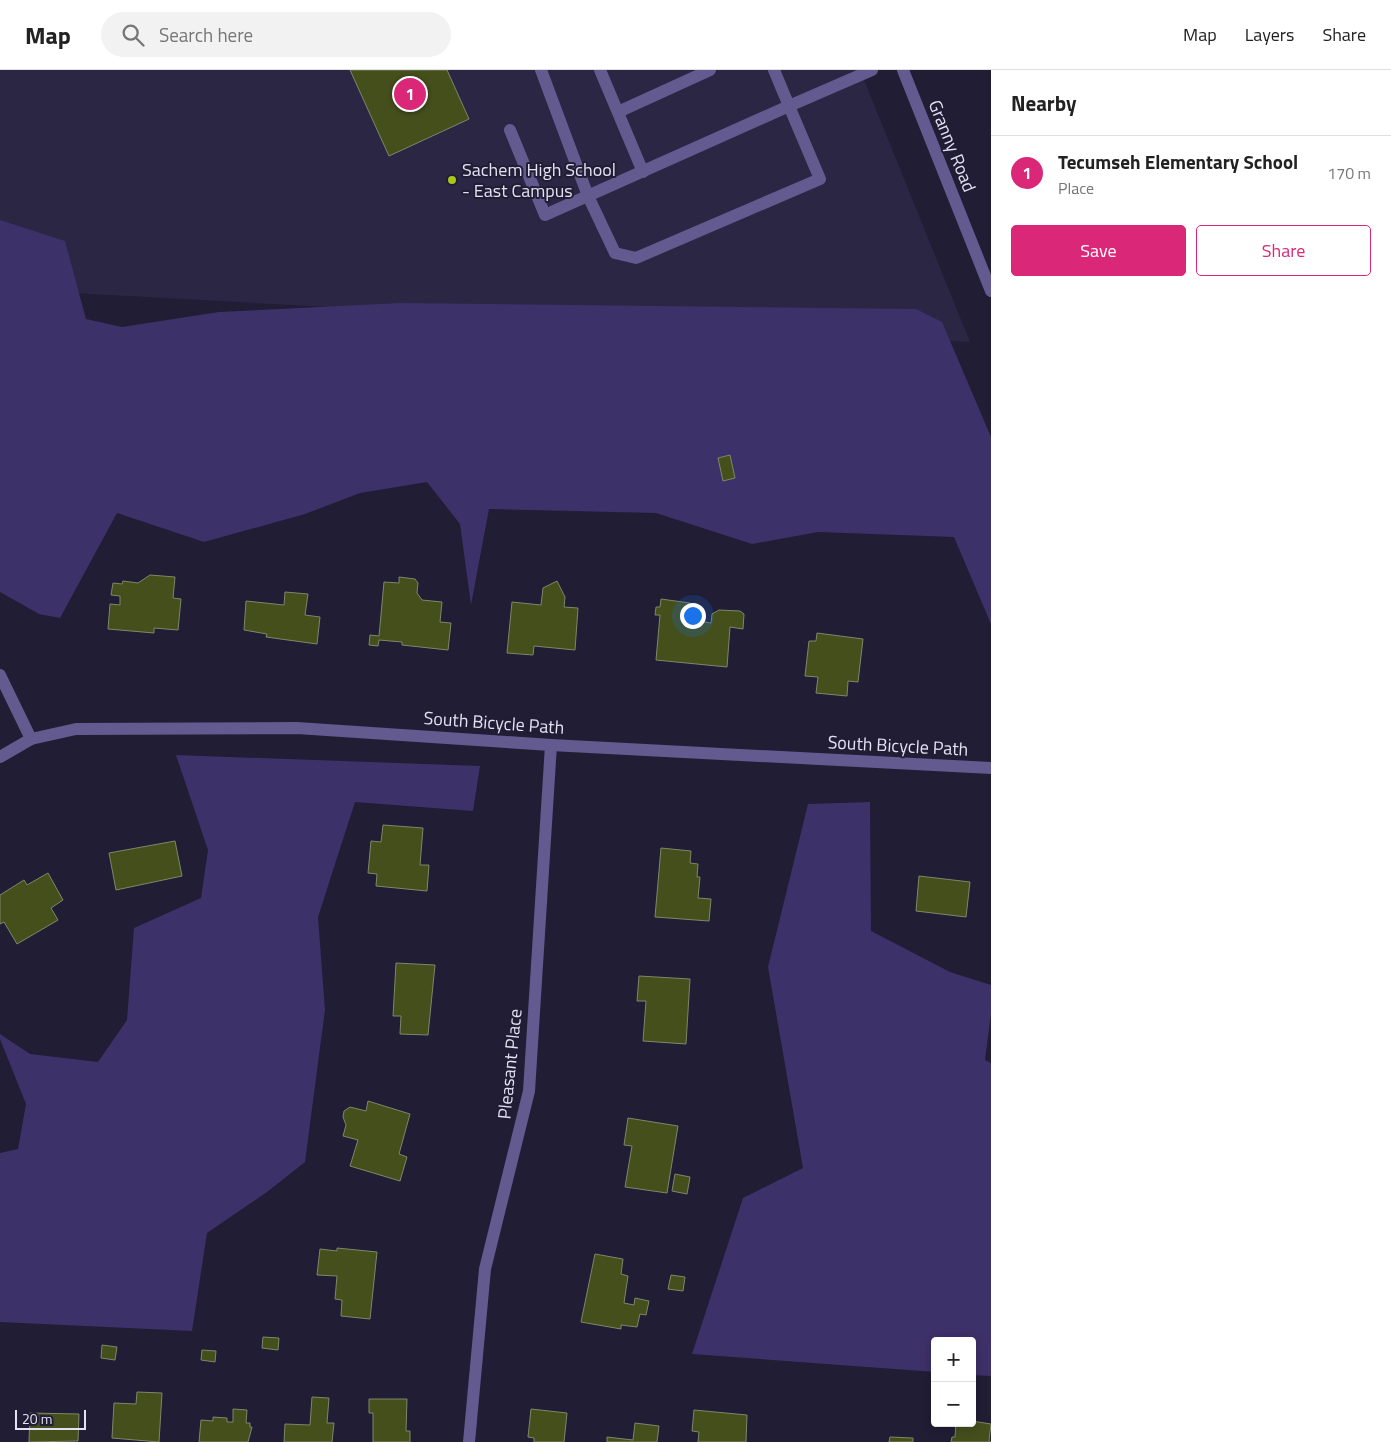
<!DOCTYPE html>
<html lang="en">
<head>
<meta charset="utf-8">
<style>
  :root { --surface:#fff; --page:#f2f2f2; --text:#222; --muted:#767676; --line:#e0e0e0; --accent:#db2777 }
  body { margin:0; font-family:"Titillium Web",sans-serif; background:var(--page); color:var(--text) }
  .controls { position:absolute; right:15px; bottom:15px; display:grid; overflow:hidden; border-radius:5px; box-shadow:0 2px 12px #0003 }
  .controls button { width:45px; height:45px; display:grid; place-items:center; padding:0; border:0; border-bottom:1px solid var(--line); background:var(--surface); color:var(--text); font:25px sans-serif }
  .scale { position:absolute; left:15px; bottom:12px; width:71px; box-sizing:border-box; padding-left:5px; border:2px solid #e3e1f2; border-top:0; font-size:14px; line-height:18px; white-space:nowrap; color:#e3e1f2; -webkit-text-stroke:4px #211d35; paint-order:stroke }
  .you { position:absolute; left:692px; top:545px; width:18px; height:18px; margin:-12px; border:4px solid #fff; border-radius:50%; background:#1a73e8; box-shadow:0 0 0 8px #1a73e833 }
  .badge { display:grid; place-items:center; width:32px; height:32px; border-radius:50%; background:var(--accent); color:#fff; font-size:16px; font-weight:700 }
  .pin { position:absolute; translate:-50% -50%; border:2px solid #fff; box-shadow:0 1px 5px #0006 }
  .list { margin:0; padding:0; list-style:none }
  h2 { display:flex; justify-content:space-between; align-items:center; height:65px; margin:0; padding:0 20px; font-size:21px }
  h2 small { font-size:16px; font-weight:400; color:var(--muted) }
  .list li { display:grid; grid-template-columns:32px 1fr auto; gap:15px; align-items:center; box-sizing:border-box; height:75px; padding:0 20px; border-top:1px solid var(--line) }
  .list b { display:block; font-size:19px; white-space:nowrap }
  .list p { margin:0; font-size:16px; white-space:nowrap; color:var(--muted) }
  .list em { font-size:16px; font-style:normal; color:var(--muted) }
  .actions { display:flex; gap:10px; padding:15px 20px }
  .actions a { flex:1; padding:11px 0; border:1px solid var(--accent); border-radius:5px; text-align:center; font-size:18px; color:var(--accent) }
  .actions .main { background:var(--accent); color:#fff }
  .icon { flex:none; width:28px; height:28px; fill:none; stroke:currentColor; stroke-width:2; stroke-linecap:round; stroke-linejoin:round }
  .map { position:relative; flex:none; width:991px; height:1372px; overflow:hidden }
  header { display:flex; align-items:center; gap:30px; box-sizing:border-box; height:70px; padding:0 25px; background:var(--surface); border-bottom:1px solid var(--line) }
  header strong { font-size:24px }
  nav { display:flex; gap:28px; margin-inline-start:auto; font-size:18px }
  .search { width:350px; height:45px; background:var(--page); display:flex; align-items:center; gap:12px; box-sizing:border-box; padding:0 18px; border-radius:28px; color:var(--muted); font-size:19px }
  main { display:flex }
  aside { flex:1; background:var(--surface) }
  .map>svg:first-child { display:block }
</style>
</head>
<body>
<header>
<strong>Map</strong>
<div class="search"><svg class="icon" aria-label="search" viewBox="0 0 24 24"><circle cx="10" cy="10" r="6"/><path d="M15 15l6 6"/></svg>Search here</div>
<nav><a>Map</a><a>Layers</a><a>Share</a></nav>
</header>
<main>
<div class="map">
<svg width="991" height="1372" viewBox="0 0 991 1372">
  <rect width="100%" height="100%" fill="#211d35"/>
  <path fill="#2b2644" d="M0,0H860L970,272L0,219Z"/>
  <g fill="#3d3169">
    <path d="M0,150L65,171L86,249L122,257L219,242L401,233L916,239L942,252L991,367V554L954,467L818,462L752,474L656,443L489,439L471,535L460,454L427,412L360,423L305,444L204,472L117,443L60,548L39,544L0,522Z"/>
    <path d="M176,685L480,696L473,741L355,732L318,847L325,940L305,1092L267,1122L207,1163L192,1261L0,1252V1083L18,1079L26,1034L0,969V964L30,984L98,992L127,950L134,858L201,828L208,780Z"/>
    <path d="M870,732L871,861L950,902L991,915V944L985,990L991,993V1306L972,1305V1271H935V1302L692,1284L743,1128L803,1098L768,897L808,734Z"/>
  </g>
  <g fill="#444f1c" stroke="#7f8769">
    <path d="M350,0H447L469,49L389,86Z"/>
    <path d="M730,385L735,408L723,411L718,388Z"/>
    <path d="M150,505L175,507L173,528L181,529L178,560L154,558V563L108,559L110,534L120,535V526L111,525L113,513L122,514L123,511L138,513Z"/>
    <path d="M399,507L415,509L418,513L417,523L422,530L442,532L440,552L451,553L448,580L402,575V572L379,570L378,576L369,575L370,565L379,566L384,512L399,513Z"/>
    <path d="M557,511L565,527L564,537L578,538L575,580L534,576L533,585L507,583L512,532L541,535L543,518Z"/>
    <path d="M285,522L308,524L305,545L320,547L317,574L266,567L267,564L244,560L246,531L284,535Z"/>
    <path d="M661,529L690,533L689,555L698,557L699,551L711,553L712,544L719,540L740,541L744,544L743,559L730,557L727,597L656,590L660,545H655L656,537H660Z"/>
    <path d="M817,563L863,569L858,612L848,611L847,626L816,623L818,607L805,606L809,571H816Z"/>
    <path d="M383,755L423,758L420,795H429L427,821L376,816L377,804L368,803L371,771L381,772Z"/>
    <path d="M175,771L182,806L116,820L109,783Z"/>
    <path d="M661,778L691,781L690,793L698,794L697,807H700L698,828L711,829L709,851L655,847Z"/>
    <path d="M48,803L63,830L51,838L58,850L17,874L4,852L0,854V825L24,810L27,815Z"/>
    <path d="M919,806L970,812L966,847L916,841Z"/>
    <path d="M396,893L435,895L428,965L400,964L401,946H393Z"/>
    <path d="M639,906L690,909L686,974L643,971L646,931H637Z"/>
    <path d="M368,1031L410,1044L399,1084L407,1087L400,1111L350,1096L358,1070L343,1066L346,1055L343,1047L344,1041L350,1037L366,1041Z"/>
    <path d="M628,1048L678,1056L667,1123L625,1117L632,1076L624,1075Z"/>
    <path d="M675,1104L690,1107L687,1124L672,1121Z"/>
    <path d="M337,1178L377,1182L370,1249L341,1246L342,1230L335,1229L337,1206L317,1205L320,1179L337,1181Z"/>
    <path d="M595,1184L623,1189L621,1204L628,1206L624,1233L634,1235L635,1228L649,1231L646,1245L640,1244L637,1257L621,1255V1259L581,1252Z"/>
    <path d="M671,1205L685,1207L683,1221L668,1219Z"/>
    <path d="M263,1267L279,1268L278,1280L262,1278Z"/>
    <path d="M102,1275L117,1277L115,1290L101,1288Z"/>
    <path d="M202,1280L216,1281L215,1292L201,1290Z"/>
    <path d="M137,1322L162,1323L159,1372L112,1368L114,1333L136,1334Z"/>
    <path d="M312,1327L329,1328L327,1353H334L332,1372H284L285,1354L310,1355Z"/>
    <path d="M369,1329H407L406,1361H410V1372H373V1343H369Z"/>
    <path d="M233,1339L247,1340L246,1353H250V1357H252L248,1372H199L201,1350L213,1351V1347L227,1348V1352H233Z"/>
    <path d="M531,1339L567,1343L564,1372H534V1368L528,1367Z"/>
    <path d="M694,1340L747,1345L746,1372H698L699,1362L692,1361Z"/>
    <path d="M30,1343L79,1344L78,1371L29,1372Z"/>
    <path d="M972,1351L991,1354L989,1371L991,1372H951L952,1367H955L956,1353H972Z"/>
    <path d="M635,1353L659,1356L657,1372H607V1367L633,1370Z"/>
    <path d="M890,1367L913,1368V1372H889Z"/>
  </g>
  <g fill="none" stroke-linecap="round" stroke-linejoin="round">
    <g stroke="#635a8f" stroke-width="12">
      <path d="M541,0L588,126L615,183L636,188L820,109L789,36L872,0"/>
      <path d="M600,0L643,102"/>
      <path d="M903,0L991,221"/>
      <path d="M618,42L710,0"/>
      <path d="M510,60L545,145L789,36L774,0"/>
      <path d="M0,605L31,669"/>
      <path d="M0,687L31,669L76,659L297,658L551,675L991,698"/>
      <path d="M469,1372L485,1199L529,1021L551,675"/>
    </g>
  </g>
  <circle fill="#a9c71b" stroke="#211d35" stroke-width="2" cx="452" cy="110" r="5"/>
  <g text-anchor="middle" stroke-width="4" stroke-linejoin="round" paint-order="stroke">
    <g font-size="18" fill="#e3e1f2" stroke="#211d35">
      <text transform="translate(952 76) rotate(68)" y="6">Granny Road</text>
      <text transform="translate(494 653) rotate(4)" y="6">South Bicycle Path</text>
      <text transform="translate(898 676) rotate(3)" y="6">South Bicycle Path</text>
      <text transform="translate(510 994) rotate(-84)" y="6">Pleasant Place</text>
    </g>
    <g font-size="18" fill="#e3e1f2" stroke="#211d35" text-anchor="start">
      <text x="462" y="106">Sachem High School<tspan x="462" dy="21">- East Campus</tspan></text>
    </g>
  </g>
</svg>
<div class="controls">
<button>+</button>
<button>−</button>
</div>
<div class="scale">20 m</div>
<div class="you"></div>
<div class="pin badge" style="left:410px;top:24px">1</div>
</div>
<aside>
<h2>Nearby<small></small></h2>
<ul class="list">
<li><span class="badge">1</span><div><b>Tecumseh Elementary School</b><p>Place</p></div><em>170 m</em></li>
</ul>
<div class="actions"><a class="main">Save</a><a>Share</a></div>
</aside>
</main>
</body>
</html>
